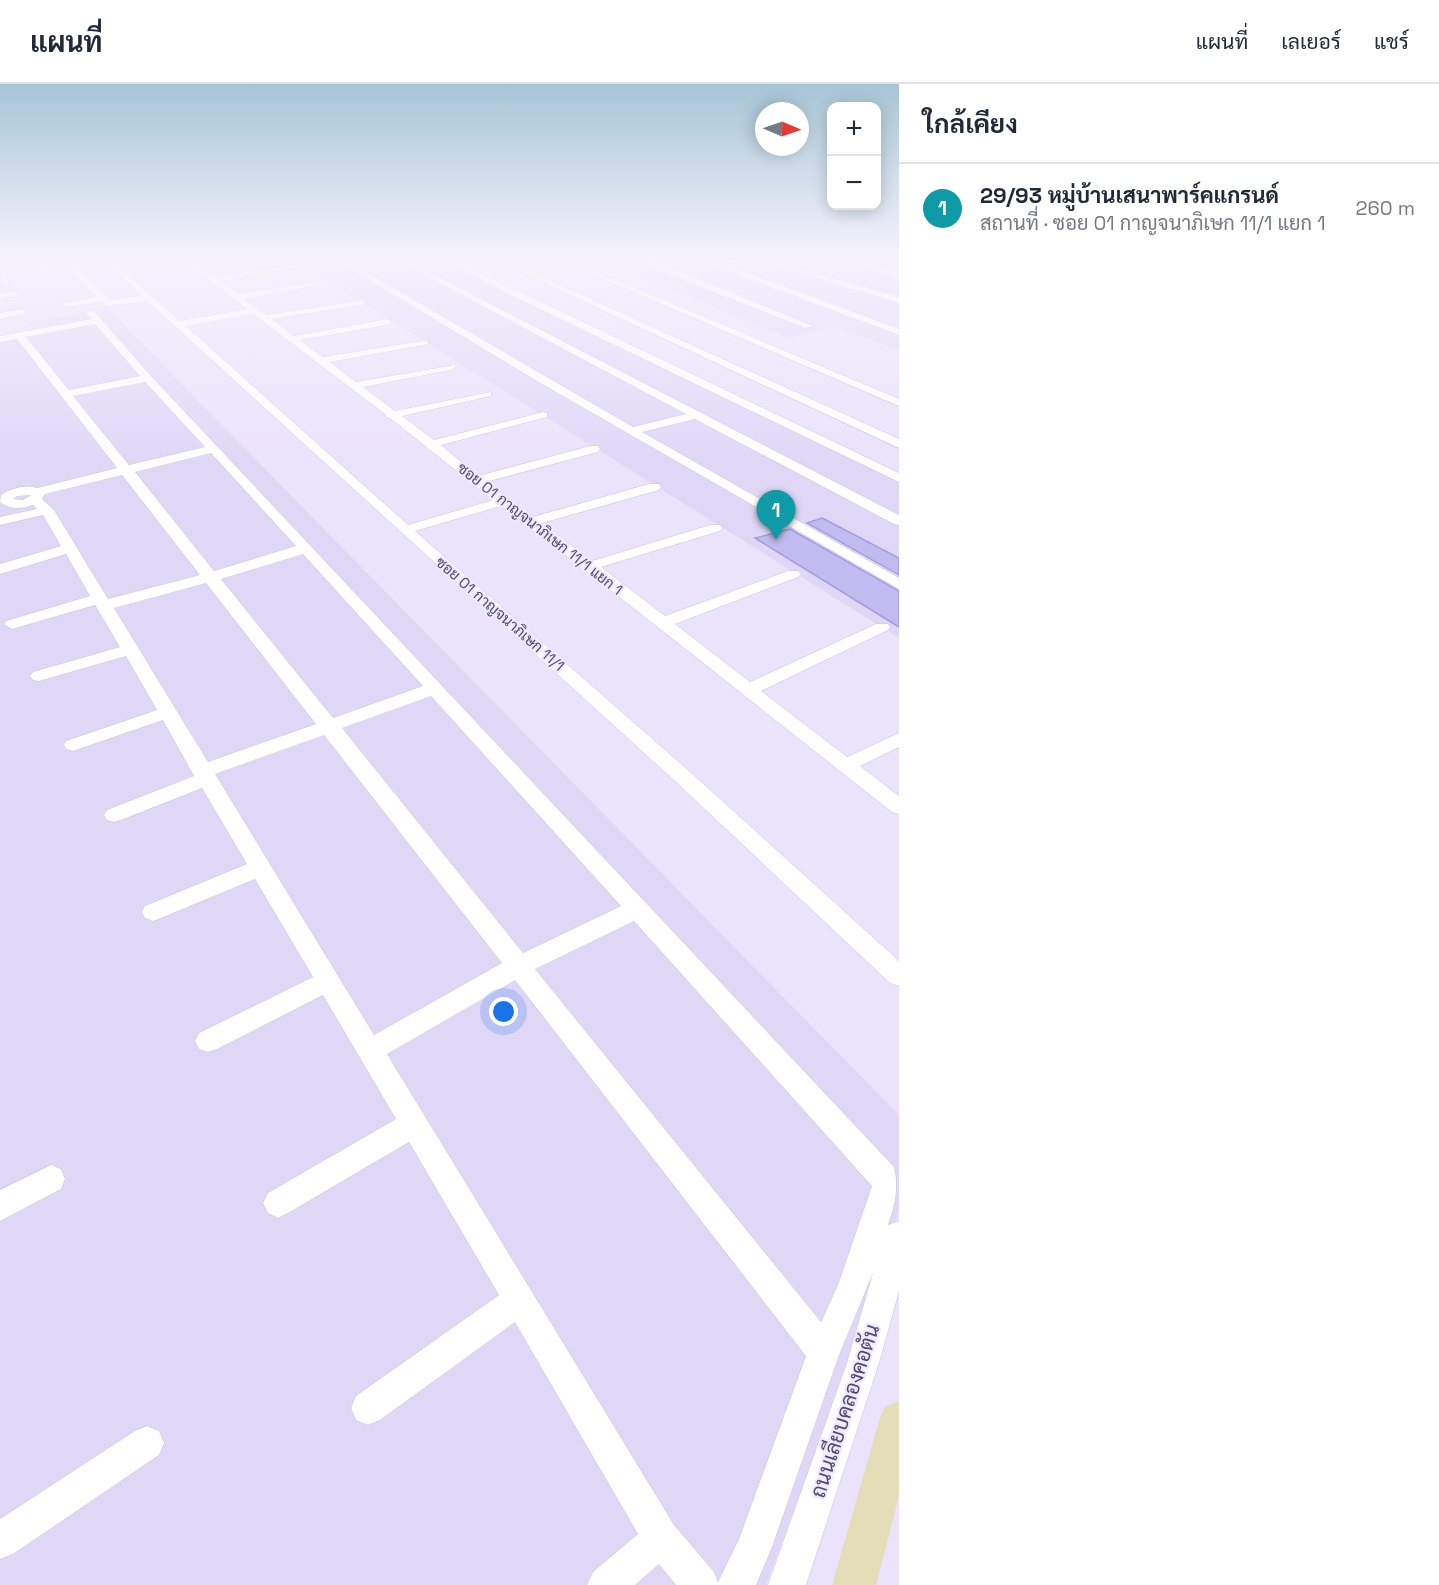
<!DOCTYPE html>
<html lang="th">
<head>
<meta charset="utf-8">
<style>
  :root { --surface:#fff; --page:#f6f6f7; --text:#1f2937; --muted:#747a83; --line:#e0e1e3; --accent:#111827 }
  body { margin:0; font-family:"Space Grotesk",Sarabun,sans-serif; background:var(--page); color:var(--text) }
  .controls { position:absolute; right:18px; top:18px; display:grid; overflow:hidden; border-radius:12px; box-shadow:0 3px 15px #0003 }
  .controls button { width:54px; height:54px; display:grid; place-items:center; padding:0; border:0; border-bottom:2px solid var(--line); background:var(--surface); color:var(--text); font:30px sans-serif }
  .compass { position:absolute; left:755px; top:18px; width:54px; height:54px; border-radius:50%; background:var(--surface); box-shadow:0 3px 15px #0003; rotate:92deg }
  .you { position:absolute; left:504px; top:928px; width:21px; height:21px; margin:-15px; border:4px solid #fff; border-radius:50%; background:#1a73e8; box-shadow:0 0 0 9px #1a73e833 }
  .badge { display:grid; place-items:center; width:39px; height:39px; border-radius:50%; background:var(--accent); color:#fff; font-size:20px; font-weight:700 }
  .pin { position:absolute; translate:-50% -50px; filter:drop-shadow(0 2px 3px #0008) }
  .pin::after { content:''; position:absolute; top:32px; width:21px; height:18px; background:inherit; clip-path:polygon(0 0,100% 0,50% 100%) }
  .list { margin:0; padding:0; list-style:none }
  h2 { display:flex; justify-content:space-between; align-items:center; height:78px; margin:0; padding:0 24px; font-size:26px }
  h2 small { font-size:20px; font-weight:400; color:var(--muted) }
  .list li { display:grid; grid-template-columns:39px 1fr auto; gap:18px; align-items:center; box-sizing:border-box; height:90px; padding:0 24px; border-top:2px solid var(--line) }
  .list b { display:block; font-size:22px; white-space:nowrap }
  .list p { margin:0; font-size:20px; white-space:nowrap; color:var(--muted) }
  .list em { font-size:20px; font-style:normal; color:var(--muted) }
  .map { position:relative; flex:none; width:899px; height:1501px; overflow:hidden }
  header { display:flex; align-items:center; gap:36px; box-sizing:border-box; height:84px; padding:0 30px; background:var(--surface); border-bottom:2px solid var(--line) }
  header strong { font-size:28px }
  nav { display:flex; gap:33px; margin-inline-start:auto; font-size:21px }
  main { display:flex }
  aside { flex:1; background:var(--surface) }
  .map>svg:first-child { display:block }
</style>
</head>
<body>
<header>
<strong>แผนที่</strong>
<nav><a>แผนที่</a><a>เลเยอร์</a><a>แชร์</a></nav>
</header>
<main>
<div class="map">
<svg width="899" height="1501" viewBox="0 0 899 1501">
  <rect width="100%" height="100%" fill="#ebe2fb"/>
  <g fill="#e0d7f7">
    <path d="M285,170H441L899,391V554Z"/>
    <path d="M595,170H853L899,183V266L834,243L789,254L654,198Z"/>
    <path d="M108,225L899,1031V1127L845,1290L766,1501H0V252L35,245L29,238Z"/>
  </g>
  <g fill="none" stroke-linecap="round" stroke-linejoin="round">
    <path fill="#e3deb8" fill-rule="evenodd" d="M899,1317V1412L876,1501H832L879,1337L885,1323Z"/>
  </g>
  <g fill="#c2bbef" stroke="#a49de1" stroke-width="1.5">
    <path d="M822,434L899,474V491L807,439Z"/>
    <path d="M790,445L899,507V543L755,454Z"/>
  </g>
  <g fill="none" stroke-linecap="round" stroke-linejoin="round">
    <g stroke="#c7c2e1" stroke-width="2">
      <path id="service" d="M161,187L162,189L127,195L125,194Z"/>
    </g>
    <g stroke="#c7c2e1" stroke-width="1">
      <g id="minor">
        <path d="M14,170H33L50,187L43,189L26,171L0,177V173Z"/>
        <path d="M54,170H62L110,216L142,212L97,170H105L180,237L247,225L175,170H184L194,177L247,170H265L200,181L215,193L300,180L304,182L221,197L238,210L320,197L324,200L244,215L266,231L364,216V220L361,221L272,235L294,252L387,235L392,238L387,241L300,256L323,273L428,256V260L424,261L330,278L356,298L455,281L456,283L451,286L363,303L395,327L491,308V312L402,332L434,356L543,328L547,329V333L441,361L478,392L590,362H598L600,365L598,368L486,398L533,433L649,400H659L661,403L659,406L542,439L592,477L710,441H720L722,444L720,447L601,483L665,532L788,487H798L801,490L798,493L675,540L750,598L876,540H888L890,543L888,546L761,607L847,673L899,649V663L860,682L899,712V730L892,728C762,626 633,522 501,422L415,447L689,687L899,877V902L890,899L675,697L147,217L108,222L102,218L64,223V219L97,213ZM253,230L385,330L386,333L390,334L493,416L408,441L186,242Z"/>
        <path d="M326,170H335L633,343L686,330L385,170H394L899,431V441L894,440L695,335L642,348L899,494V505L537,297Z"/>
        <path d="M432,170H441L899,389V398L500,206Z"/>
        <path d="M482,170H492L899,355V364Z"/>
        <path d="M545,170H555L899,315V322Z"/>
        <path d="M618,170H630L647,174L698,173V177H655L813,242L805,244Z"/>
        <path d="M829,170H840L899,189V195Z"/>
        <path d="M878,170L899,172V177L879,172Z"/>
        <path d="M721,174L781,179L899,213V219L780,183L718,178L717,176Z"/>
        <path d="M708,176H714L899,245V251L708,180Z"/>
        <path d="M0,188L8,196V200H2Z"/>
        <path d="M15,207L19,210L18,212L0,215V209Z"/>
        <path d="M22,225L25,226V230L0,235V229Z"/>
        <path d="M88,227H94L151,292L894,1083C899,1104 895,1121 888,1141L899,1137V1207L879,1279L806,1501H768L847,1279L873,1189L839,1271L772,1463L756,1501H676L659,1480L635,1501H587L593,1488L638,1450L515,1238L380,1336L368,1341L356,1336L351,1324L356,1312L499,1211L409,1058L288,1129L278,1134L268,1129L263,1119L268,1109L396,1035L323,911L217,965L208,968L199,965L195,957L199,949L313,893L255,795L161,834L153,837L145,834L142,828L145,822L247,780L202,704L121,736L114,738L107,736L104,731L107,726L194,692L163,636L73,667L66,665L64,661L66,657L157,626L126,572L39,597L33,596L30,592L33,588L120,563L95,521L12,545L4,540L6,537L90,512L66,470L0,490V480L61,462L43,431L0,441V433L37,425L33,421C22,425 10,426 0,418L1,411C11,404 26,400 37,404L117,384L17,255L0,258V252L91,235L86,229ZM95,240L140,292L69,306L26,253ZM145,298L205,363L129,381L73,312ZM211,369L296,462L214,487L135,388ZM122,391L200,491L108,515L54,426L42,415L45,410ZM31,411L23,416L13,415L17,412ZM303,470L423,602L333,634L221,495ZM206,499L316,640L208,678L114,524ZM431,612L621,822L523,869L342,644ZM324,651L502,879L374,951L215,690ZM634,837L872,1102L838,1201L821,1238L535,885ZM515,896L806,1272L739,1455L718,1498L714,1488L674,1441L387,970Z"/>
        <path d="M51,1081L61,1085L65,1095L61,1105L0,1137V1106Z"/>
        <path d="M147,1342L159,1347L164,1359L159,1371L13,1470L0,1475V1435L135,1347Z"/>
      </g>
    </g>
    <use href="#service" fill="#fff" fill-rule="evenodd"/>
    <use href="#minor" fill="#fff" fill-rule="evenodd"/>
  </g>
  <linearGradient id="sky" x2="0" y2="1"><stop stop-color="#a6c5d5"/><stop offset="0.45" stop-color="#f6f2fd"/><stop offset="1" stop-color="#f6f2fd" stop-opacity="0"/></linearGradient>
  <rect width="899" height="380" fill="url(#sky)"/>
  <g text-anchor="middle" stroke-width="4.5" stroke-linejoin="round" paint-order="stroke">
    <g font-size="15" fill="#4d4a71" stroke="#f0e8fe">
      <text transform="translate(540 445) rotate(38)" y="5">ซอย 01 กาญจนาภิเษก 11/1 แยก 1</text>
      <text transform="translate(500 530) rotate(41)" y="5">ซอย 01 กาญจนาภิเษก 11/1</text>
    </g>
    <g font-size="21" fill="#4d4a71" stroke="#f0e8fe">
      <text transform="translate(845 1327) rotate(-72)" y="7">ถนนเลียบคลองคอตัน</text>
    </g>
  </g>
</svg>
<div class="controls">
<button>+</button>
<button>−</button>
</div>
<svg class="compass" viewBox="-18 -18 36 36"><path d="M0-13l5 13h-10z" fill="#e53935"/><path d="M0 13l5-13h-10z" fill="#747a83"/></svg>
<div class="you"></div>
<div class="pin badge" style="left:776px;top:456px;background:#0f9aa8">1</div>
</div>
<aside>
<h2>ใกล้เคียง<small></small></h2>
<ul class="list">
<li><span class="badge" style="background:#0f9aa8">1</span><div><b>29/93 หมู่บ้านเสนาพาร์คแกรนด์</b><p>สถานที่ · ซอย 01 กาญจนาภิเษก 11/1 แยก 1</p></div><em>260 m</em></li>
</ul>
</aside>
</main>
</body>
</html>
